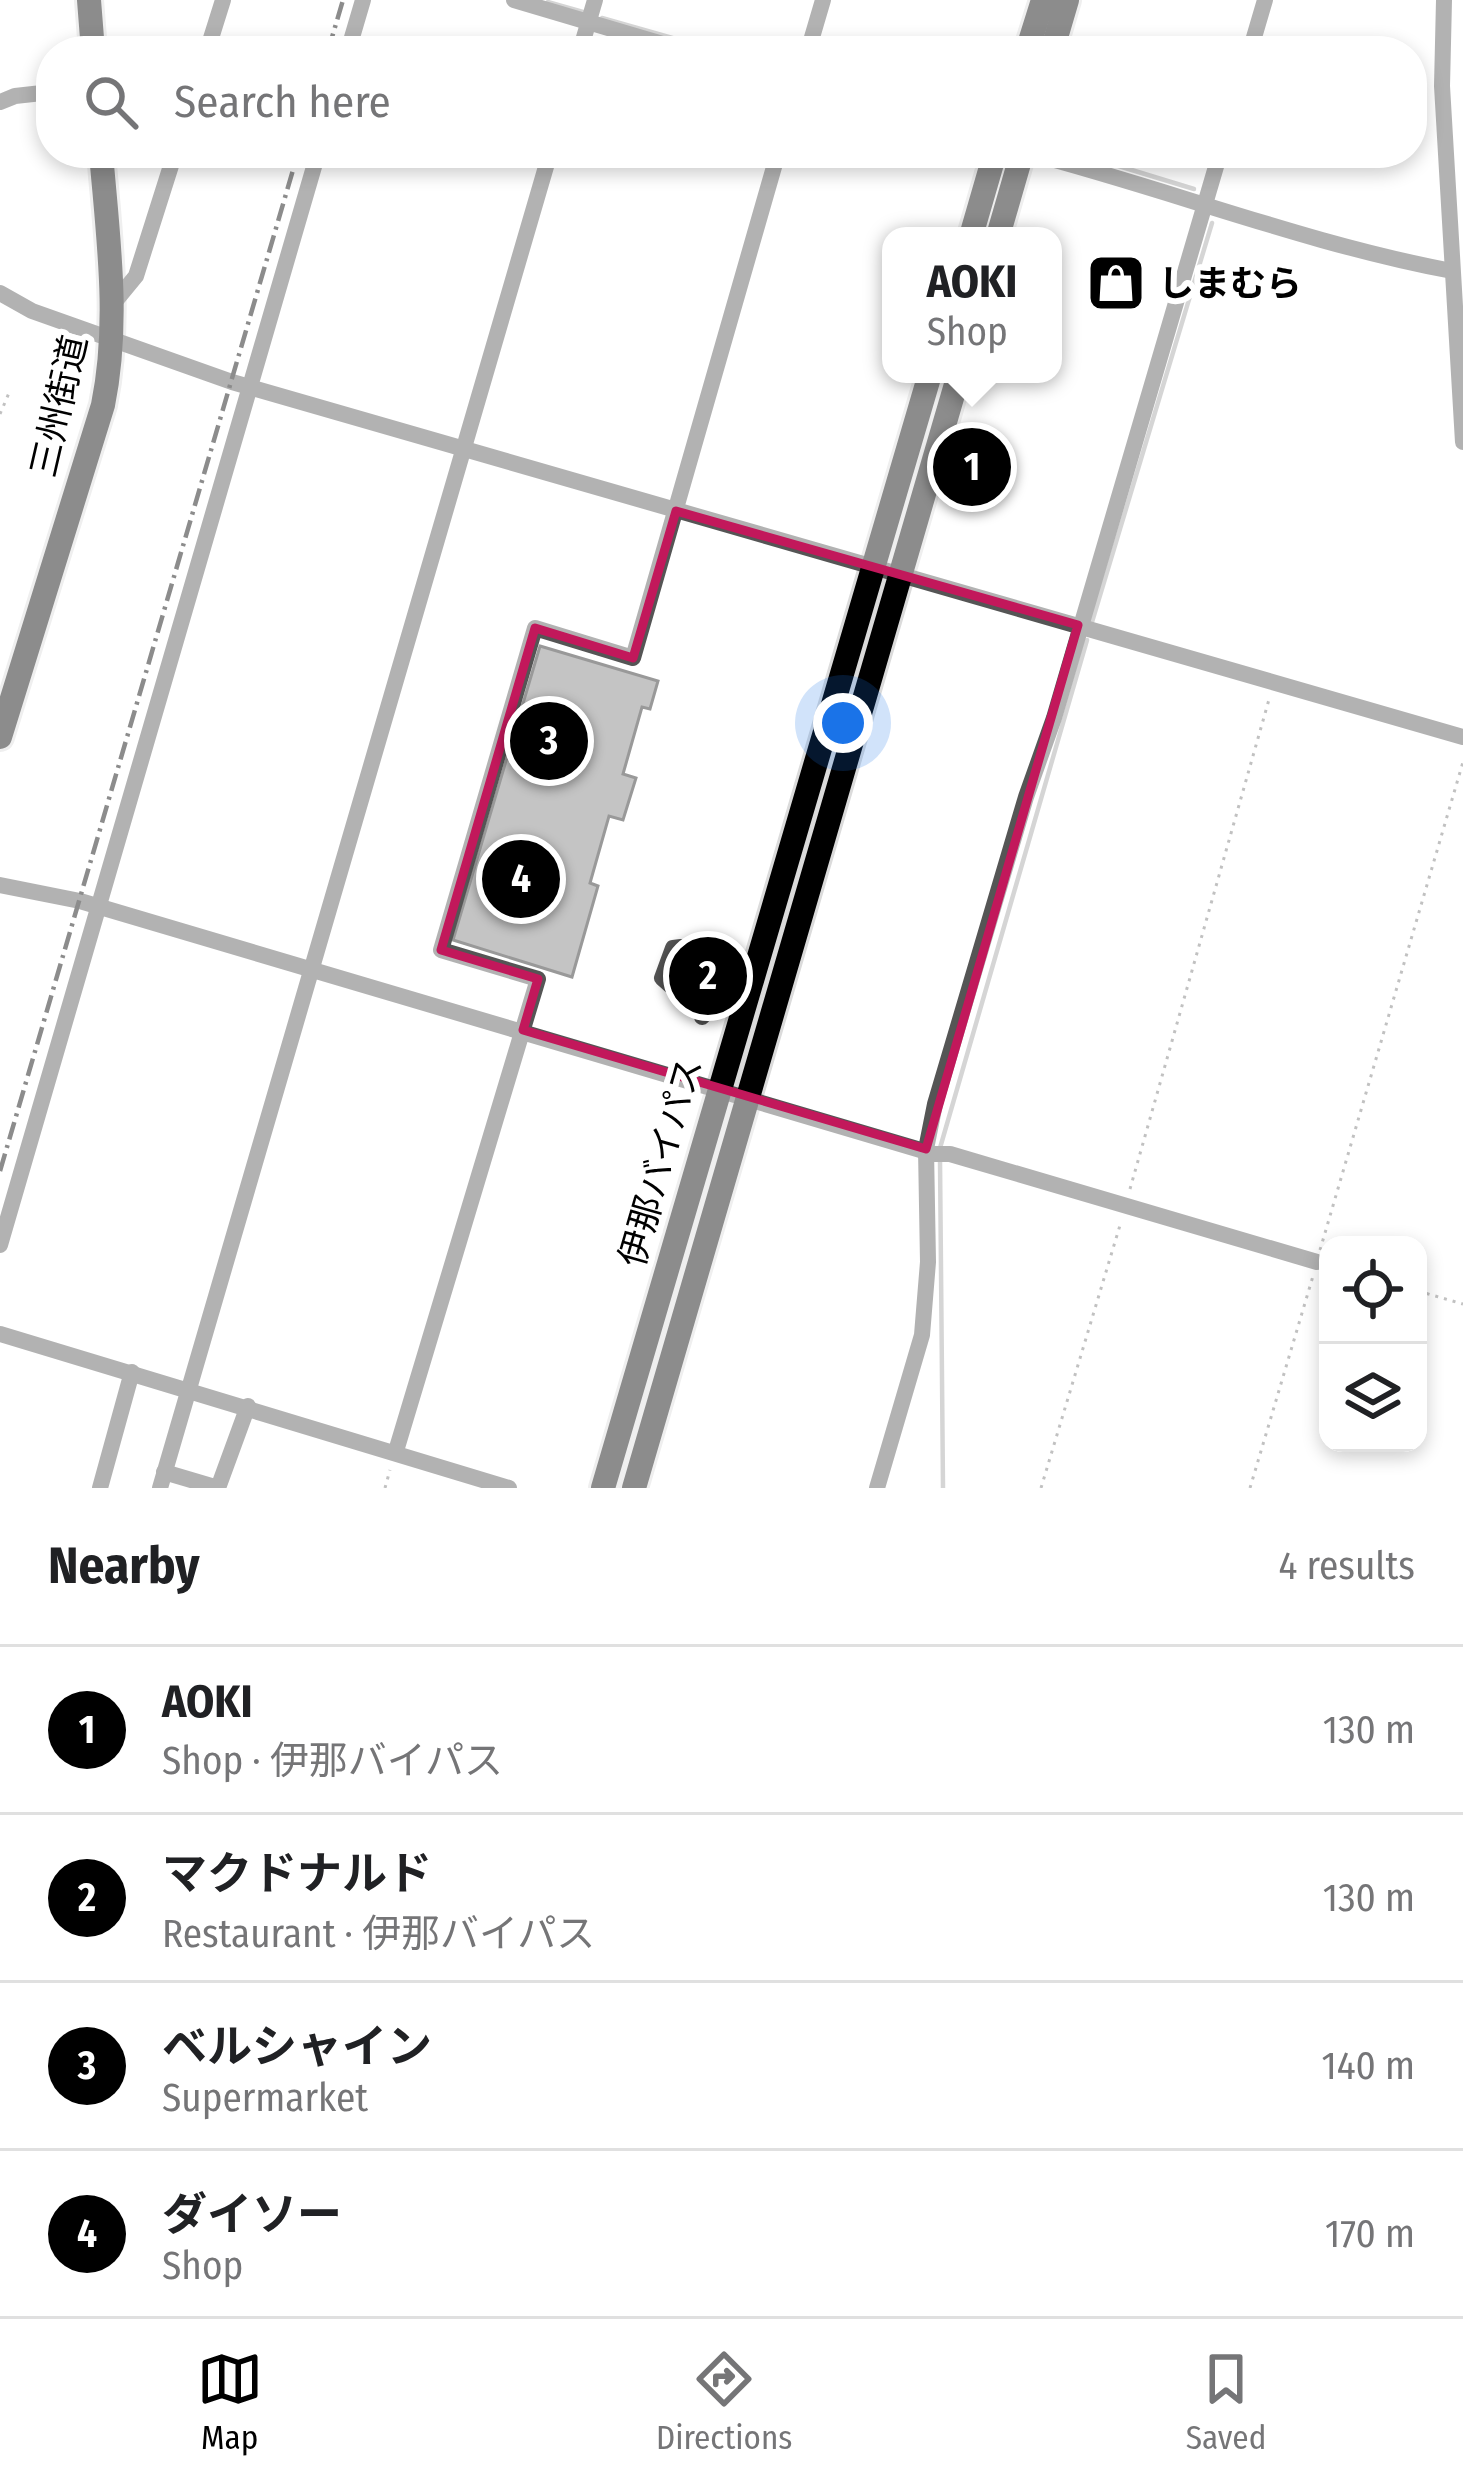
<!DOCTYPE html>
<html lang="en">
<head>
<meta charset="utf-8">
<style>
  :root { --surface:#fff; --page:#f6f6f6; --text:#202124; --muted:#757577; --line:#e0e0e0; --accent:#000 }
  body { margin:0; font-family:"Fira Sans Condensed","Noto Sans JP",sans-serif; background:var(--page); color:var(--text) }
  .controls { position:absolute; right:36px; bottom:36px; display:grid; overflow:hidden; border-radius:24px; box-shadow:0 6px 18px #0003 }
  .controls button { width:108px; height:108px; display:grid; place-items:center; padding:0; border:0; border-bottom:3px solid var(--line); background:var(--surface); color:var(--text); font:60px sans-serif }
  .you { position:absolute; left:843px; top:723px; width:42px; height:42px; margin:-30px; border:9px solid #fff; border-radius:50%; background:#1a73e8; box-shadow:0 0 0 18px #1a73e833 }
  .badge { display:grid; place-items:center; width:78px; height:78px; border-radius:50%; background:var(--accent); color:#fff; font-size:39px; font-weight:700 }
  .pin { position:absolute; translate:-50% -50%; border:6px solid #fff; box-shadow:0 3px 12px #0006 }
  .popup { position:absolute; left:882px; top:227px; width:180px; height:156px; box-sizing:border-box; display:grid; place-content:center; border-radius:24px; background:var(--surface); filter:drop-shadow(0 3px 9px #0005); font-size:39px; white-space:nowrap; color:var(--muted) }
  .popup b { font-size:45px; color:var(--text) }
  .popup::after { content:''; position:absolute; left:50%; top:100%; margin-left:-24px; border:24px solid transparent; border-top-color:var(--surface) }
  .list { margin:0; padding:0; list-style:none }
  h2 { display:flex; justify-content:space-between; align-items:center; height:156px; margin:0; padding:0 48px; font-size:51px }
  h2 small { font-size:39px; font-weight:400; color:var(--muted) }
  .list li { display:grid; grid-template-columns:78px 1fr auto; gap:36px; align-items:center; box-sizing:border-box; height:168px; padding:0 48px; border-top:3px solid var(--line) }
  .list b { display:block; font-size:45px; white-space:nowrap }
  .list p { margin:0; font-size:39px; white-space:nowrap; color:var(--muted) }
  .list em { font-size:39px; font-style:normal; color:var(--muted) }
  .icon { flex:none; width:66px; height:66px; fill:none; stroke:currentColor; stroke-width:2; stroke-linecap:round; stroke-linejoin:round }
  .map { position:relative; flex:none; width:1463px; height:1488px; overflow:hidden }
  .search { position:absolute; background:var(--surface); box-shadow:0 6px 18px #0003; left:36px; right:36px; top:36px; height:132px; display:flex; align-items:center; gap:30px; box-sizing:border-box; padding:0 42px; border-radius:48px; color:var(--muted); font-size:45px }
  .sheet { height:828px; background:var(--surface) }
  nav { display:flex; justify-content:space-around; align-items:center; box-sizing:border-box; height:168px; border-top:3px solid var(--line); background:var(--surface); font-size:33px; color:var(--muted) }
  nav a { display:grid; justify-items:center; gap:6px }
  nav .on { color:var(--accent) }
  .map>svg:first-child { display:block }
</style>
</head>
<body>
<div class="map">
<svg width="1463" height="1488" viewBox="0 0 1463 1488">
  <rect width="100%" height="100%" fill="#fff"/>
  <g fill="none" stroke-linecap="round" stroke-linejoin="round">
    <g stroke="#a3a3a3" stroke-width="4.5">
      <path d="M548,2L583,12"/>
      <path d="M602,18L718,51"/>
      <path d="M1076,153L1194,189"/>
      <path d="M1092,622L1212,223"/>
      <path d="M940,1148L1087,640"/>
      <path d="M940,1159L943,1488"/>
    </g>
  </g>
  <g fill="#c4c4c4" stroke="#999" stroke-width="3">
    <path d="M540,646L658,681L650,709L642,707L623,774L636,778L623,820L609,816L590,883L598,886L572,977L453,940Z"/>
    <path d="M682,952L731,967L724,992L675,977Z"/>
  </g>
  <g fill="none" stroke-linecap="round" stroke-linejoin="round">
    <g stroke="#dbdbdb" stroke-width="30">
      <g id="highway">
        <path d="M89,0L93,51"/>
        <path d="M1027,51L1043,0"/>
        <path d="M1052,51L1067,0"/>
        <path d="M971,236L995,153"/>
        <path d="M998,236L1022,153"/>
        <path d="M0,737L103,405C120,321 108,238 101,153"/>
        <path d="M603,1488L930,374"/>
        <path d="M634,1488L959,374"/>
      </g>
    </g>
    <g stroke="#777" stroke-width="3" stroke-dasharray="3 6" stroke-linecap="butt">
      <path d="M0,414L9,393"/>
      <path d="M1130,1189L1270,696"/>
      <path d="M1320,1250L1463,762"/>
      <path d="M1418,1291L1463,1304"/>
      <path d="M385,1488L390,1470"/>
      <path d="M1041,1488L1121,1222"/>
      <path d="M1250,1488L1313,1276"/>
    </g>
    <g stroke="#555" stroke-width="16">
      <path d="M514,0L686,51"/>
      <path d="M1444,0L1442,86L1463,442"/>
      <path d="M207,51L223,0"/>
      <path d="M348,51L363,0"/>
      <path d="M580,51L595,0"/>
      <path d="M808,51L823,0"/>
      <path d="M1250,51L1265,0"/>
      <path d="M0,102L15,96L51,92"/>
      <path d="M1029,153C1171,190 1308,244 1452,271"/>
      <path d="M0,293L32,311L232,382L1463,737"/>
      <path d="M113,304L136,276L175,153"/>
      <path d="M0,885L80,901L934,1154H950L1317,1262"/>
      <path d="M702,1017L708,1010L705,997L671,986L662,978L673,948L681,947L754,970"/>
      <path d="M0,1245L318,153"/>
      <path d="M0,1334L509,1488"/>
      <path d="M396,1451L538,979L441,950L535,628L633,658L778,153"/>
      <path d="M164,1472L218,1488"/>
      <path d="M100,1488L132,1372"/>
      <path d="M160,1488L550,153"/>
      <path d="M218,1488L248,1406"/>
      <path d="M877,1488L922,1335L928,1262L926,1149L935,1104L1026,797L1054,718L1220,153"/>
    </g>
    <use href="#highway" stroke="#000" stroke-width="24"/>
    <g stroke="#000" stroke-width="4.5" stroke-dasharray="18 6 3 6" stroke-linecap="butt">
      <path d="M328,51L343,0"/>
      <path d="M0,1171L298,153"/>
    </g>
  </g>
  <path d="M0 0H1463V1488H0ZM676,511L1078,625L926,1149L523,1030L538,979L441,950L535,628L633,658Z" fill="#fff" fill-opacity=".55" fill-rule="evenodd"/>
  <path fill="none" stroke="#c2185b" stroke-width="9" stroke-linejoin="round" d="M676,511L1078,625L926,1149L523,1030L538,979L441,950L535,628L633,658Z"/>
  <defs>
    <g id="shop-square" transform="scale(3)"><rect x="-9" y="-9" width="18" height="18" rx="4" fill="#000" stroke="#fff"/><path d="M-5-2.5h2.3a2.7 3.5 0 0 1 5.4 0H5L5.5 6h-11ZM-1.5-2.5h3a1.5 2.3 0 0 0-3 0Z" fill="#fff"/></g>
  </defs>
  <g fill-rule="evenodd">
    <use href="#shop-square" x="1116" y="283"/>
  </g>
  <g text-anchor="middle" stroke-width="12" stroke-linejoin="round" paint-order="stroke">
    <g font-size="36" font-weight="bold" fill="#000" stroke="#fff" text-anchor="start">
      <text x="1158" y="296">しまむら</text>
    </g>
    <g font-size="36" fill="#000" stroke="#fff">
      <text transform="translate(58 406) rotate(-77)" y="13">三州街道</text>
      <text transform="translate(660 1162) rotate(-74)" y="13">伊那バイパス</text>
    </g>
  </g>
</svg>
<div class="controls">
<button><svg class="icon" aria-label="locate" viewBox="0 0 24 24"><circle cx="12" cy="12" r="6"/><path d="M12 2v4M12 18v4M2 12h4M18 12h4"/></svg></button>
<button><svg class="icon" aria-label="layers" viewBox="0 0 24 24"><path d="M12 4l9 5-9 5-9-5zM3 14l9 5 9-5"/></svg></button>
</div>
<div class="you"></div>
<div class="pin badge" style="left:972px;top:467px">1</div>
<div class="popup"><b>AOKI</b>Shop</div>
<div class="pin badge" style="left:708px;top:976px">2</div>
<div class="pin badge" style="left:549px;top:741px">3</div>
<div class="pin badge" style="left:521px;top:879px">4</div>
<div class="search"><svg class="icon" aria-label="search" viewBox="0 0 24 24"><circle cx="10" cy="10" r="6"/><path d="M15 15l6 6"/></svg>Search here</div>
</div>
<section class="sheet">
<h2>Nearby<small>4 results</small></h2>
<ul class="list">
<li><span class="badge">1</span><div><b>AOKI</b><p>Shop · 伊那バイパス</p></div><em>130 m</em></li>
<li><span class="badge">2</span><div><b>マクドナルド</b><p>Restaurant · 伊那バイパス</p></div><em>130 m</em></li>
<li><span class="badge">3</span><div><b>ベルシャイン</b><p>Supermarket</p></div><em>140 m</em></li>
<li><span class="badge">4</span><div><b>ダイソー</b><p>Shop</p></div><em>170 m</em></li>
</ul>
</section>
<nav>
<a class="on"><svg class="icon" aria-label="map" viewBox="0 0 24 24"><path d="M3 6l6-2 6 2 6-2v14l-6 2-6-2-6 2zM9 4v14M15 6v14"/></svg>Map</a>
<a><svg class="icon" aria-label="directions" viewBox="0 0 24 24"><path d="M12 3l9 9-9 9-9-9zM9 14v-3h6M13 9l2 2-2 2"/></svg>Directions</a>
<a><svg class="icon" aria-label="saved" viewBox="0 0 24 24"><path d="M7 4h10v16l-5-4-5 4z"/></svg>Saved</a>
</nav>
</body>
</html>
